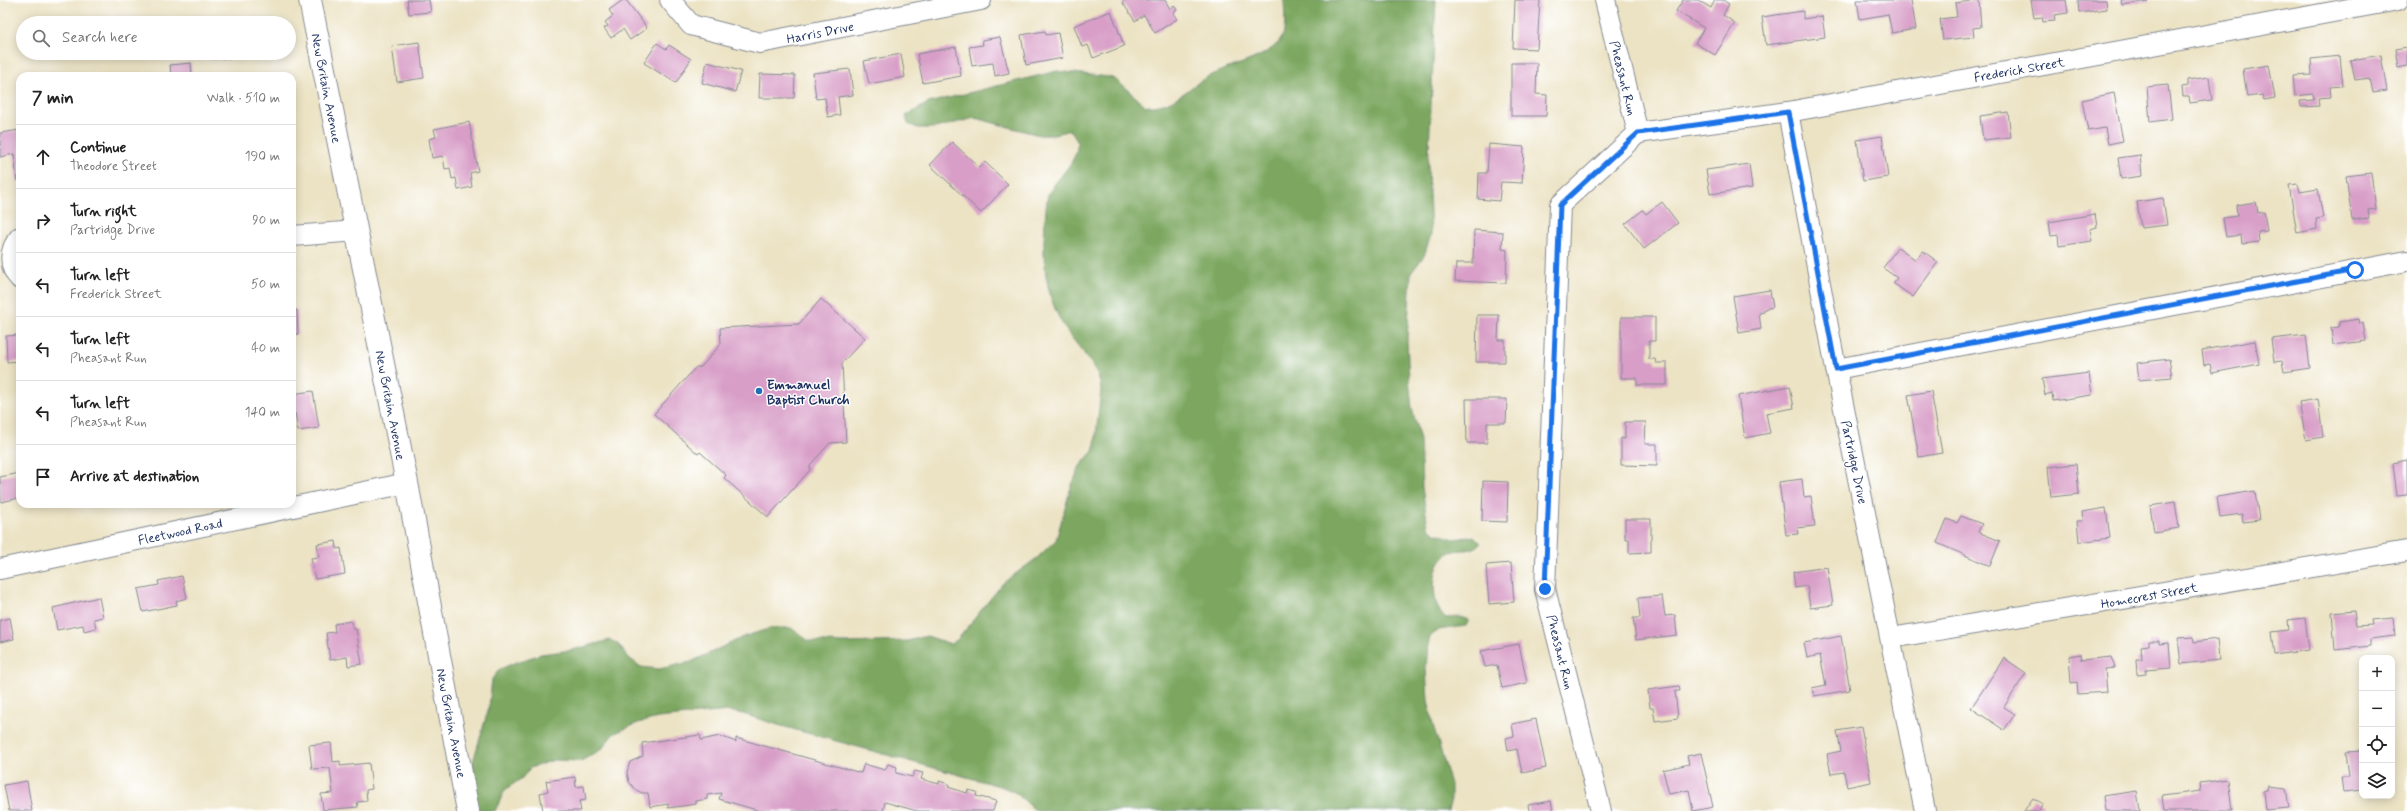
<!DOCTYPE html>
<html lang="en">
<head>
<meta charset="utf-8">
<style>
  :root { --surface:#fff; --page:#f6f6f6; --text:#222; --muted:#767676; --line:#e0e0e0 }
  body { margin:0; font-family:Mynerve,sans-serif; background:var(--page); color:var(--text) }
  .controls { position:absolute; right:12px; bottom:12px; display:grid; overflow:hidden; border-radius:8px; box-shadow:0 2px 10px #0003 }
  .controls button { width:36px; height:36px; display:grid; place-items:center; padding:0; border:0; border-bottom:1px solid var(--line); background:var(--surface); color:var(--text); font:20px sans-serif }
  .stop { position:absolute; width:12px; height:12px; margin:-9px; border:3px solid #1a73e8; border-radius:50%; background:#fff }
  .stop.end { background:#1a73e8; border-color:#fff; box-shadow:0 1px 4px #0008 }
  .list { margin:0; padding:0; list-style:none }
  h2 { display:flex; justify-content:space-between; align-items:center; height:52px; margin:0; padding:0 16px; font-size:17px }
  h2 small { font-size:13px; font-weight:400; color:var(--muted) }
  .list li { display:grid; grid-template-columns:26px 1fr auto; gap:12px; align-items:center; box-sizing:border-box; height:64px; padding:0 16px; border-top:1px solid var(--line) }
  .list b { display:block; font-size:15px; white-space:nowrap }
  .list p { margin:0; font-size:13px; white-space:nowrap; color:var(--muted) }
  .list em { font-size:13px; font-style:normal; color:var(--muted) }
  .icon { flex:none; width:22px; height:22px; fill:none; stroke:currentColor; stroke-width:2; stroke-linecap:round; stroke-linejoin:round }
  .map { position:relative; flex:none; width:2407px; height:811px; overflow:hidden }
  .search { position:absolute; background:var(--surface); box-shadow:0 2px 10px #0003; left:16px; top:16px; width:280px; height:44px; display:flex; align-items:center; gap:10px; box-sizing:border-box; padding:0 14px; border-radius:22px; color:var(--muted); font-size:15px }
  .panel { position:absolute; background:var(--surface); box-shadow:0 2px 10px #0003; left:16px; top:72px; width:280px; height:436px; border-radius:12px }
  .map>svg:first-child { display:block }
</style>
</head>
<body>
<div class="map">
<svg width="2407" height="811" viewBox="0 0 2407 811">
  <rect width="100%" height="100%" fill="#fff"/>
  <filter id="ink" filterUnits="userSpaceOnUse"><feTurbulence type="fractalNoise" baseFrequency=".025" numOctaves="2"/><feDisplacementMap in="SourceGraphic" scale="8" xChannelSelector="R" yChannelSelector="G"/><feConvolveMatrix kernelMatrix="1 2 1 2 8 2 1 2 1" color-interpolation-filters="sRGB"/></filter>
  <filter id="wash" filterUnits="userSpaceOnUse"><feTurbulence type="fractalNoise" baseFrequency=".012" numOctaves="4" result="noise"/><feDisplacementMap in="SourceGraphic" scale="16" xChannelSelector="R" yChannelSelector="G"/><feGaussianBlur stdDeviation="0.9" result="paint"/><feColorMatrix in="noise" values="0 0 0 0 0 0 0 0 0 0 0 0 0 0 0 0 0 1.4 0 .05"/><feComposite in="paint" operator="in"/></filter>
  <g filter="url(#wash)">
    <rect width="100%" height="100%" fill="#ece3c4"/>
    <path fill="#7da760" stroke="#4c6b5f" d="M1284,0H1436L1428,170L1431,235L1424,256L1411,273L1407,341L1409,379L1412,408L1420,440L1422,487L1428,527L1435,533L1454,539L1474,536L1481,543C1471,554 1461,547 1449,553C1430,562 1430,605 1445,618L1460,617L1469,620L1466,626L1438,630L1430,637L1428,645L1426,668L1428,700L1433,725L1451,784V799L1448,811H1036L1016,793L1003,787L778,725L743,714L728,711L658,718L638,723L613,734L602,749L581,761L554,760L530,768L522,778L505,790L495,811H480L474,794L473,762L489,707L492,679L500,669L514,663L541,654L572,650L610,640L617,643L629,658L641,667L659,669L691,662L743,637L771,628H791L809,641L842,643L907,641L927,636L951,644L958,639L1003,583L1037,558L1056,540L1071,487L1080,466L1093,451L1095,444L1101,390C1099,364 1075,346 1063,325C1049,302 1043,270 1044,243C1044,235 1046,201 1048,195C1057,175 1092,152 1070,130L1052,135H1039L975,118L935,128H918L908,124L906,116L928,103L1057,71L1109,77L1115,79L1146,106C1175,108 1190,84 1213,74C1235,64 1262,60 1279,42C1288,32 1284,12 1284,0Z"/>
    <g id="blocks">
      <g fill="#d89ec7">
        <path d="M407,0H429L431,12L409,14Z"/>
        <path d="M623,0H626L647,28L630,40L623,29L611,38L604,28L608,26L605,22L613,16L609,10Z"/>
        <path d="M1125,0H1165L1170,9L1174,6L1177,10L1173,13L1177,19L1155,33L1144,15L1135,21L1122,2Z"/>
        <path d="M1515,0H1540L1537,49L1513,48Z"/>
        <path d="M1683,0H1698L1711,8L1715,0H1723L1729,4L1723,15L1735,23L1715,55L1695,43L1704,28L1676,11Z"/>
        <path d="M1857,0H1911L1916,29L1892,33L1888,14L1860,19Z"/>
        <path d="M1979,0L1981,27L1973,28L1974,37L1943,40L1940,19L1957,17L1955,3Z"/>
        <path d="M2031,0H2066L2068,13L2054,15L2055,21L2043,22L2042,17L2034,18Z"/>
        <path d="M2078,0H2106L2107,9L2079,13Z"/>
        <path d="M2121,0H2149V1L2122,5Z"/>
        <path d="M1111,11L1124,46L1093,58L1088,45L1082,47L1074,26Z"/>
        <path d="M1803,11V19L1822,16L1825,37L1766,45L1762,17Z"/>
        <path d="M1045,31L1046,35L1058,33L1063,58L1026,65L1021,35Z"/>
        <path d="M1000,37L1009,73L995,76L993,63L972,66L969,47L983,45L982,40Z"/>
        <path d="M419,42L424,78L397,82L392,46Z"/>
        <path d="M657,43L666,49L669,45L691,59L676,83L644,63Z"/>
        <path d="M956,47L961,76L923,83L917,54Z"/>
        <path d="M2407,47V66L2398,68L2395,49Z"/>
        <path d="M212,53H240V58L212,59Z"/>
        <path d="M901,54L905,77L869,84L864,61Z"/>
        <path d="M2381,55L2387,91L2373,93L2370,78L2355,80L2351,60Z"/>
        <path d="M2340,56L2343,86L2330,87L2331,97L2318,98L2319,106L2301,107L2300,101L2314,100L2313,94L2295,96L2293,76L2312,75L2311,59Z"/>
        <path d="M707,62L741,71L735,92L702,83Z"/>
        <path d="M191,63L192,76H171L170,65Z"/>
        <path d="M1511,63H1537L1536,94L1547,95L1546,116H1511Z"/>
        <path d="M2269,65L2275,98L2264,100L2262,95L2247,97L2243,69Z"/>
        <path d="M850,69L853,95L838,97L840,115L828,117L825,98L816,99L813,73Z"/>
        <path d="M760,74L795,75L794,98H759Z"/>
        <path d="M2209,77L2212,100L2190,103L2189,96H2183L2182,87L2187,86V80Z"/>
        <path d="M2168,85L2172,119L2150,122L2147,87Z"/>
        <path d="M2114,93L2123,141L2108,144L2105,128L2088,131L2082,100Z"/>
        <path d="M2008,112L2011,137L1983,140L1980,116Z"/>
        <path d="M469,122L478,171L470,173L472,187L458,190L456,178L452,179L450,168L445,169L443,156L432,158L429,139L436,137L434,129Z"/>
        <path d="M20,130V180L17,181L14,154L0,157V133Z"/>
        <path d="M1882,136L1888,177L1863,181L1857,140Z"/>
        <path d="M952,142L980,168L985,162L1008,184L981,213L930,165Z"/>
        <path d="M1489,144L1524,147L1522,183L1501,182L1499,201L1478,199L1479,173H1487Z"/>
        <path d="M2140,155L2142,176L2121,179L2118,158Z"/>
        <path d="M1749,164L1752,188L1710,194L1706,170Z"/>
        <path d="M2371,173L2376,209L2368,210L2369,218L2352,220L2346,176Z"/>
        <path d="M2298,184L2300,192L2318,189L2323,218L2316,219L2317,229L2297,233L2289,185Z"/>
        <path d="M2163,198L2167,225L2141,228L2137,202Z"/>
        <path d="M1662,202L1678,223L1644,249L1625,224L1643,210L1646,214Z"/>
        <path d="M2256,202L2258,213L2264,212L2267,231L2258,232L2259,242L2242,244L2241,235L2226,237L2223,218L2237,216L2236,205Z"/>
        <path d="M2095,214L2097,227L2090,229L2092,241L2059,246L2058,235L2051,236L2049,222Z"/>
        <path d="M1474,230L1503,232L1502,249L1507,250L1506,283L1455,281L1456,263H1473Z"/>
        <path d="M1898,247L1916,260L1923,251L1938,262L1913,297L1893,283L1897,278L1883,268Z"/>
        <path d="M1770,290L1773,307L1764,309V312L1759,313L1761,329L1739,333L1733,296Z"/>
        <path d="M821,299L865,338L842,363L846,442L830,443L810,465V470L768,517L724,478L726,475L700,452L698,454L654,414L696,367H701L721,344L720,328L799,324Z"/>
        <path d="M292,310H297L298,334L292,335Z"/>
        <path d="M1477,315H1499L1498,340H1505V362H1476Z"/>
        <path d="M1621,317H1655V341H1649V359H1655L1656,363H1667V385H1637V378H1621Z"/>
        <path d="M2359,319L2360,324L2363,323L2366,341L2333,345L2331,328L2339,327V322Z"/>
        <path d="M20,335V361L7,362L6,336Z"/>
        <path d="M2306,335L2310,368L2284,372L2282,361L2274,362L2271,339Z"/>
        <path d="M2255,341L2259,364L2212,373L2210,364L2204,365L2202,350Z"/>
        <path d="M2169,359L2172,377L2139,380L2137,363Z"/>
        <path d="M2089,373L2092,395L2053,401L2052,393L2045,395L2042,379Z"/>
        <path d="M1790,386L1794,408L1766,413L1770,433L1745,438L1738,396Z"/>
        <path d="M313,391L319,428L298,431L295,413H292V394Z"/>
        <path d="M1931,391L1942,453L1919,457L1908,395Z"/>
        <path d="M1466,399H1507L1506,423H1487V443H1467Z"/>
        <path d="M2318,399L2323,437L2306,440L2299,402Z"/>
        <path d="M1625,422H1646L1645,444H1657V466L1621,465V438L1625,439Z"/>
        <path d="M2407,460V495L2397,496L2393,463Z"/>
        <path d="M2076,464L2079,494L2051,497L2048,467Z"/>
        <path d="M20,473V498L1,502L0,477Z"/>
        <path d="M1802,479L1804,497L1811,496L1815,526L1797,528L1798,534L1786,535L1779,482Z"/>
        <path d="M1483,481L1508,482L1507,522L1482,521Z"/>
        <path d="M2255,491L2259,520L2243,522L2242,514L2220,517L2217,497Z"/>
        <path d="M2175,502L2179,528L2154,532L2150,506Z"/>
        <path d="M2106,508L2110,538L2079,542L2077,521H2083L2082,512Z"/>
        <path d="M1961,516L1982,524L1978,532L2000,541L1990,566L1937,543L1947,519L1957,523Z"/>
        <path d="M1625,519H1651V552L1629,553V539H1625Z"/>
        <path d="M336,541L337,549L341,548L345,574L315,579L311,558L319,557L317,544Z"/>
        <path d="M1511,563L1514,602L1489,604L1486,565Z"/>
        <path d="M1827,567L1833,605L1810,608L1807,586L1795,588L1793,572Z"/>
        <path d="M182,576L187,598L176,601L177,605L143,612L138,589L159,585L158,581Z"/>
        <path d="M1662,596L1665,616L1675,615L1677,635L1636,640L1633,618H1640L1638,598Z"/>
        <path d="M99,597L103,617L94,619L96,628L84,631L83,625L57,630L53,608Z"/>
        <path d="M2354,611L2356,626L2372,625L2371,620L2393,618L2395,636L2370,639V646L2335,650L2332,613Z"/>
        <path d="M10,618L14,639L0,642V620Z"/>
        <path d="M2305,618L2309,650L2275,655L2272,632L2289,630L2288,620Z"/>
        <path d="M351,621L353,629H356L362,664L348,666L347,657L330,660L326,633L335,632L334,624Z"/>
        <path d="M1841,636L1850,690L1814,696L1812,688L1826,685L1820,655L1807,658L1804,643Z"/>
        <path d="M2193,637L2194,642L2217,639L2219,660L2181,664L2178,638Z"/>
        <path d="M2149,641H2159V644L2169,643L2171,668L2146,670V674L2137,675L2136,659H2142L2141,646L2149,645Z"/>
        <path d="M1519,644L1527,683L1502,688L1497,665L1485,667L1481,651Z"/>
        <path d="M2080,654L2081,660L2111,657L2115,668L2105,669L2107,692L2078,694L2077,682L2071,683L2069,656Z"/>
        <path d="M2004,658L2026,673L2004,707L2015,714L2004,730L1971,708Z"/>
        <path d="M1679,686L1680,691H1675L1678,718L1655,721L1653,708H1650L1648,690Z"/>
        <path d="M1536,719L1546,768L1522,773L1517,749L1508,751L1506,738L1514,736L1512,724Z"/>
        <path d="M1861,727L1871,782L1847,787L1844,772L1831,774L1827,754L1841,751L1837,731Z"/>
        <path d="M700,735L701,740L720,736L736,742V738L861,773L864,764L885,770L888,764L897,767L896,773L912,777L915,771L923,773L921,779L939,784V781L949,784L948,787L967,793L968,790L977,792L976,796L996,801L993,811H917L885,802L883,811H760L719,799L721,793L707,795V799L696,801V804L668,808V804L650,807L648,793H642L636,790L629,782L627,772L630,762L643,756L642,743Z"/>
        <path d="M331,743L333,762L340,761V766L369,763L372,789L366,790L367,801L357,802L358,807L323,810L321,794L333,793L330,768L312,769L309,745Z"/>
        <path d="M2362,751V790L2343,792L2341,777H2349L2346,752Z"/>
        <path d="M1701,753L1713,807L1693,811L1689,790L1669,794L1663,770L1689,764L1687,756Z"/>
        <path d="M575,777L576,787L584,786L586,800L579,801L581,811H543L540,793L548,791L546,781Z"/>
        <path d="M2228,779L2232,811H2164L2162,796L2201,791L2200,783Z"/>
        <path d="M27,781L32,811H9L4,785Z"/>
        <path d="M2268,786L2286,788L2289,808L2265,810L2263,791L2267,790Z"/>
        <path d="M2137,791L2140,811H2105L2103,796Z"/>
        <path d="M2033,798L2043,804L2039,811H2024Z"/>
        <path d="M1551,801L1553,811H1529L1528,805Z"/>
      </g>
    </g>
  </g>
  <g filter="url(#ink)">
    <use href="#blocks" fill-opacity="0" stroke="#848991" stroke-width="1"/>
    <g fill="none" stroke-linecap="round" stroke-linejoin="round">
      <g stroke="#848991" stroke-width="22">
        <g id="minor">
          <path d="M670,0L691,25L760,43L981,0"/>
          <path d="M1605,0L1638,133"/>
          <path d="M1788,112L1836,369L1925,811"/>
          <path d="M1638,133L1788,112L2398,0"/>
          <path d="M292,236L357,231"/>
          <path d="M20,237C9,249 8,267 20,279"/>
          <path d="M1836,369L2407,261"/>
          <path d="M0,569L407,483"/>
          <path d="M1891,638L2407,551"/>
          <path d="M1601,811L1545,589L1560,205L1638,133"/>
        </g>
      </g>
      <g stroke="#848991" stroke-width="24">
        <path id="secondary" d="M310,0L407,483L468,811"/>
      </g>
      <use href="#minor" stroke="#fff" stroke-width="20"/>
      <use href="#secondary" stroke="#fff" stroke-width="22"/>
    </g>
  </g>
  <g fill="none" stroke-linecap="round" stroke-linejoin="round" filter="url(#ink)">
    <path stroke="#1a73e8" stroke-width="5" d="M1545,589L1560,205L1638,133L1788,112L1836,369L2355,270"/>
  </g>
  <circle fill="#1f6fb2" stroke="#fff" stroke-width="1.5" cx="759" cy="391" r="4"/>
  <g text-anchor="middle" stroke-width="3" stroke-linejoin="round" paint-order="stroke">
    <g font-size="13" fill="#1b2f5e" stroke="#fff">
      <text transform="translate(820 32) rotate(-11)" y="5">Harris Drive</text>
      <text transform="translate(2019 69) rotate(-10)" y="5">Frederick Street</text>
      <text transform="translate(1624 78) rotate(76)" y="5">Pheasant Run</text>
      <text transform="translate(327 88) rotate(79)" y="5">New Britain Avenue</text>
      <text transform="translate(391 405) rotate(79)" y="5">New Britain Avenue</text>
      <text transform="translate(1855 462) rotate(78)" y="5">Partridge Drive</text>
      <text transform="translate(180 531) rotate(-12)" y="5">Fleetwood Road</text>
      <text transform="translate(2149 595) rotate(-10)" y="5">Homecrest Street</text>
      <text transform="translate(1561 652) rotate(76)" y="5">Pheasant Run</text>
      <text transform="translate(452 723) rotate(79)" y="5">New Britain Avenue</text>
    </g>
    <g font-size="13" font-weight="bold" fill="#1b2f5e" stroke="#fff" text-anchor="start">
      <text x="767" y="389">Emmanuel<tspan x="767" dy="15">Baptist Church</tspan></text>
    </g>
  </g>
</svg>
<div class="controls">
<button>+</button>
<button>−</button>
<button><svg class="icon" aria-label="locate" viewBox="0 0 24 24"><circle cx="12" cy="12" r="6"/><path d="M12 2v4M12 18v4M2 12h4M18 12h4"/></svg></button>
<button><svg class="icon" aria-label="layers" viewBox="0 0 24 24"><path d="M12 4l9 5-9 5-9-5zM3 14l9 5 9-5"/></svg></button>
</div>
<div class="stop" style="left:2355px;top:270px"></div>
<div class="stop end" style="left:1545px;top:589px"></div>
<div class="search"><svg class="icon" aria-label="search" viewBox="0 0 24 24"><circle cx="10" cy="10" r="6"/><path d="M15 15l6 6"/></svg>Search here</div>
<section class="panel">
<h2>7 min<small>Walk · 510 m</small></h2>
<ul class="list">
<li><svg class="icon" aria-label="ahead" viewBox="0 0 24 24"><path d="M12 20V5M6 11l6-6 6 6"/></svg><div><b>Continue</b><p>Theodore Street</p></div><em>190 m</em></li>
<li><svg class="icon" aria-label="right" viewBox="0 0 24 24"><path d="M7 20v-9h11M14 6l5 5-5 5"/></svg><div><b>Turn right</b><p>Partridge Drive</p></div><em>90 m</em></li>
<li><svg class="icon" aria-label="left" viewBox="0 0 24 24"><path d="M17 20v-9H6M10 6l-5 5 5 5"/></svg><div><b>Turn left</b><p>Frederick Street</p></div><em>50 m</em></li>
<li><svg class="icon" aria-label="left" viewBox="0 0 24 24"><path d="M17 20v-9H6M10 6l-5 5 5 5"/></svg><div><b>Turn left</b><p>Pheasant Run</p></div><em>40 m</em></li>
<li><svg class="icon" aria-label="left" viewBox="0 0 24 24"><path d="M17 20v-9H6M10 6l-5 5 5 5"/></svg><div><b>Turn left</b><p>Pheasant Run</p></div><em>140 m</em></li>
<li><svg class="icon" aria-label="arrive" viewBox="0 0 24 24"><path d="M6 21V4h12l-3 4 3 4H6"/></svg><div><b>Arrive at destination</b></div></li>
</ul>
</section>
</div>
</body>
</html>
